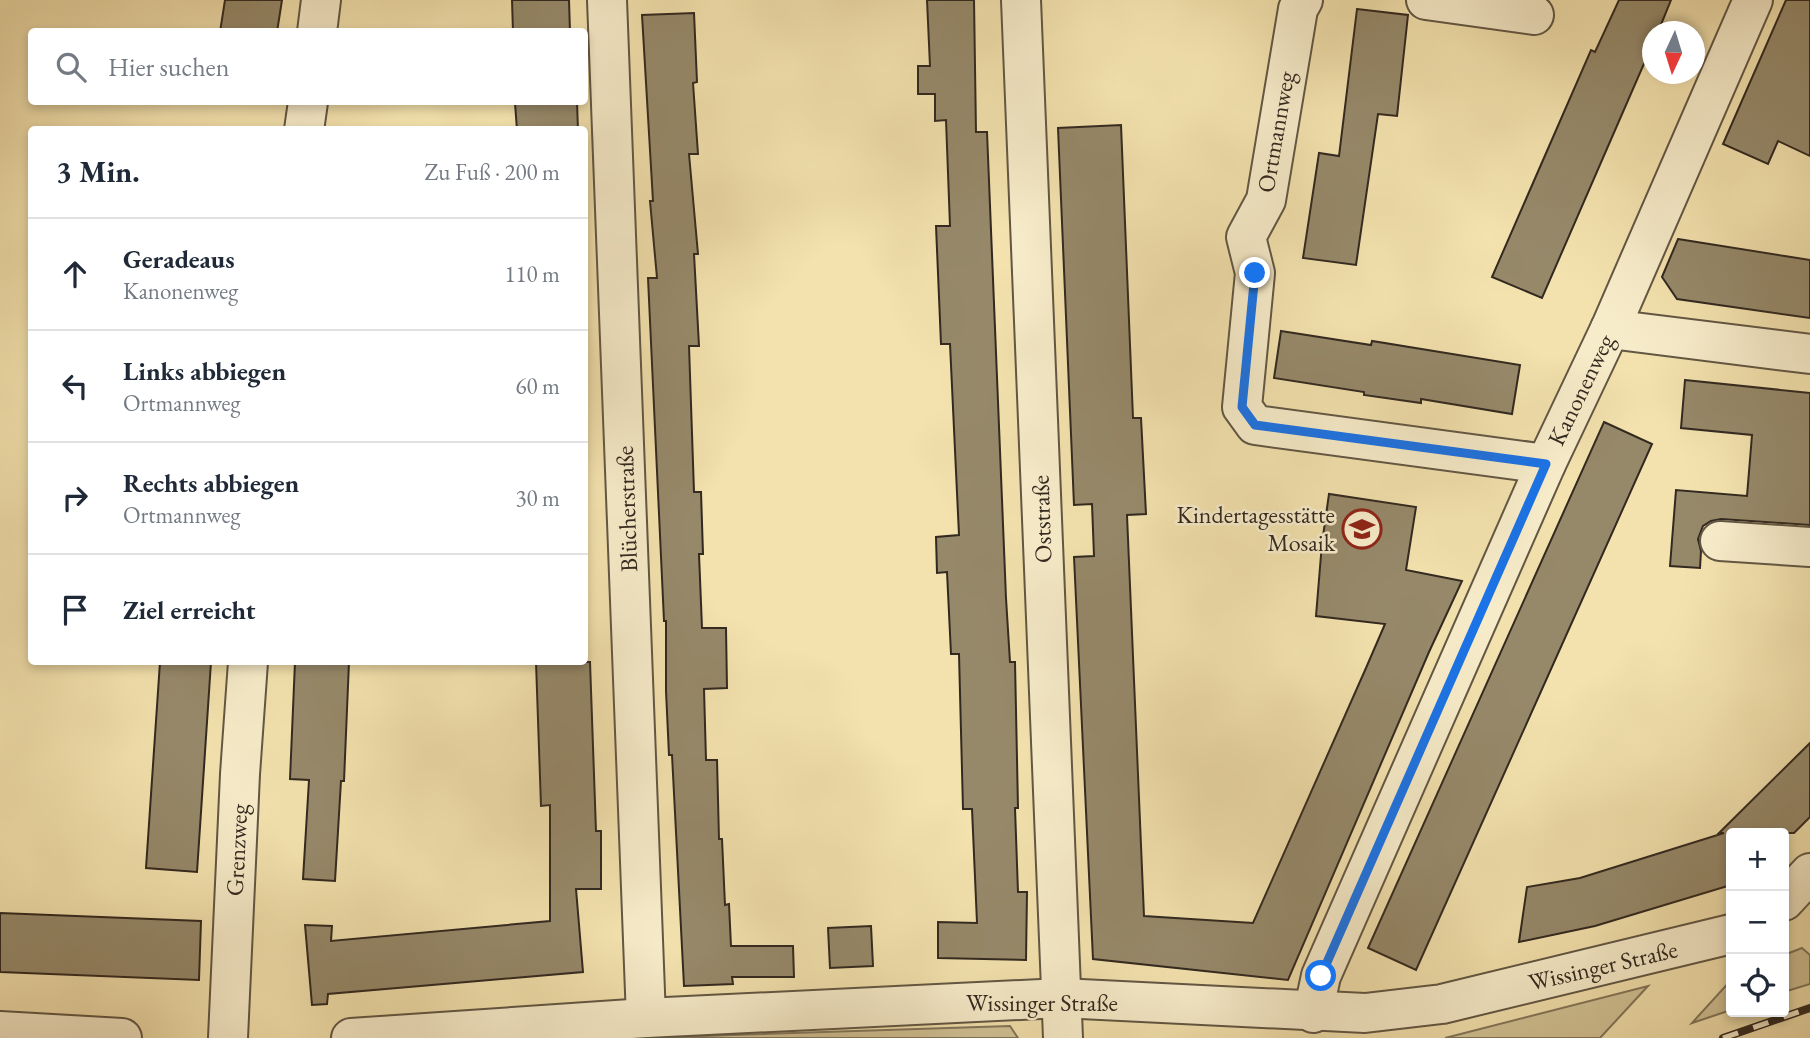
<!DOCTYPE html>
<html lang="de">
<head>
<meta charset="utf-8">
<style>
  :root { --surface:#fff; --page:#f6f6f7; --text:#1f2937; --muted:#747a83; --line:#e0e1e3 }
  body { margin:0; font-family:"EB Garamond",serif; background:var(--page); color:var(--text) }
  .controls { position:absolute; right:21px; bottom:21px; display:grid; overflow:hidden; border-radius:7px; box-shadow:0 4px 10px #0003 }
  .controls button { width:63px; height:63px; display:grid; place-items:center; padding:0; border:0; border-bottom:2px solid var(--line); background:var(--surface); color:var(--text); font:35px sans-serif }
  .compass { position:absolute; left:1642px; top:21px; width:63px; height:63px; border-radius:50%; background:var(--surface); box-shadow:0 4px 10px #0003; rotate:184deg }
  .stop { position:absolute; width:21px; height:21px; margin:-16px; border:5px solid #1a73e8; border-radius:50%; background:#fff }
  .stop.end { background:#1a73e8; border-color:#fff; box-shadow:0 2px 7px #0008 }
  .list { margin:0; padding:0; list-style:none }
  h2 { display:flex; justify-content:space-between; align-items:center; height:91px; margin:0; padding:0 28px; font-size:30px }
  h2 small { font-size:23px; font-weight:400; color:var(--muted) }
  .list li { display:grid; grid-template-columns:46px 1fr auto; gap:21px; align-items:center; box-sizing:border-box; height:112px; padding:0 28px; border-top:2px solid var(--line) }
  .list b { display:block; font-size:26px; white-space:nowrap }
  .list p { margin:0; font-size:23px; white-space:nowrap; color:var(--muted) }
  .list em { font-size:23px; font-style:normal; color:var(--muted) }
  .icon { flex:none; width:38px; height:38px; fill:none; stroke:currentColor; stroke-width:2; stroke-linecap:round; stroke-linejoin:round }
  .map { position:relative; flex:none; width:1810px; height:1038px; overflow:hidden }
  .search { position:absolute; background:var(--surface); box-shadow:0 4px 10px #0003; left:28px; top:28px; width:560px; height:77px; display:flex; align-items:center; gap:18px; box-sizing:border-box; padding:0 24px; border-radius:7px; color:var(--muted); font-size:26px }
  .panel { position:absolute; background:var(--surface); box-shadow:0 4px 10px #0003; left:28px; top:126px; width:560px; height:539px; border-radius:7px }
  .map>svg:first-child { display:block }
</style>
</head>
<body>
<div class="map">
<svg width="1810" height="1038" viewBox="0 0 1810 1038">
  <rect width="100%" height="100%" fill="#f3e2ae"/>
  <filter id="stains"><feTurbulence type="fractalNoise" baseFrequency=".00286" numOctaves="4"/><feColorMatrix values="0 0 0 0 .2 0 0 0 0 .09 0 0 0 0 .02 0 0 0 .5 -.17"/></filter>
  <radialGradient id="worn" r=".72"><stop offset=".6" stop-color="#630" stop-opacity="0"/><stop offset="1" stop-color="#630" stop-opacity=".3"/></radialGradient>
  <g fill="#d2c396" stroke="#82765b" stroke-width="2">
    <path d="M1802,948L1810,955V984L1784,992V955Z"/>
    <path d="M1731,980V1010L1692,1023Z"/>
    <path d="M1648,986L1600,1038H1445Z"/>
    <path d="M1010,1026L1018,1038H658L674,1037Z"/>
  </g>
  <g fill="#96896a" stroke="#322920" stroke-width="2">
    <path d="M225,0H282L277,32H220Z"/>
    <path d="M512,0H569L570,32H513Z"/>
    <path d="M927,0H974L976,132H987L1006,598L1010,662H1015L1018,808H1015L1018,892H1027L1026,960L938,958V922L977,923L972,809H963L959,654H951L947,572L937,573L936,537L959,535L950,344H941L936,226H950L946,120L935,121V94H918V66H930Z"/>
    <path d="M1619,0H1671L1658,32H1653V43L1542,298L1492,277L1591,50L1595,52Z"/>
    <path d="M1786,0H1810V156L1778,141L1768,164L1723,144Z"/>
    <path d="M1357,9L1408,15L1397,116L1378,114L1356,265L1303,258L1319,153L1339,156Z"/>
    <path d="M694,13L697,82L693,83L698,154H689L698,254H694L699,346H689L694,492H701L703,554H699L702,628H726L727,688L704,689L706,760H717L719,839H722L725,905L729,904L731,946H793L794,977H732L733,984L684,986L672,755H669L666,691V621H664L648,278H657L650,201H653L642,15Z"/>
    <path d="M577,102L578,130H517L515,103Z"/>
    <path d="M1121,125L1133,418H1141L1146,514L1127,515L1144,916L1253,923L1366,668L1385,624L1316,616L1322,543L1329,494L1416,507L1406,570L1462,581L1429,652L1288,980L1093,959L1074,557L1094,556L1092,504L1074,505L1058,128Z"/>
    <path d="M1678,239L1810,260V318L1677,299L1662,277Z"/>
    <path d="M1281,331L1371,345L1372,341L1520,365L1512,414L1421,399V403L1364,395V392L1274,378Z"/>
    <path d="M1685,380L1810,393V525L1721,519L1711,521L1703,526L1698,539L1701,551L1700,568L1670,566L1676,490L1747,496L1752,435L1681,428Z"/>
    <path d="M1604,422L1652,444L1416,970L1368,948Z"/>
    <path d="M160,662H211L197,872L146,868Z"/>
    <path d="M295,662H349L344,781H341L335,881L303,879L309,780L290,779Z"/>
    <path d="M536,662H590L596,831H601V889H576L583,972L328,994L327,1004L312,1005L305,925L332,926L331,941L550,921V805L541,806Z"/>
    <path d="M1810,743V817L1794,833H1731V885L1595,926L1519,942L1527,887L1580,878L1724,833H1719Z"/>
    <path d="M0,913L201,921L199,980L0,972Z"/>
    <path d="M871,926L873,966L830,968L828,928Z"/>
  </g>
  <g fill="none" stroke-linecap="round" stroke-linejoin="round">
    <g stroke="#625744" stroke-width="42">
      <g id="minor">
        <path d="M607,0L646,1018"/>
        <path d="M1021,0L1063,1038"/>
        <path d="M1303,0L1298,9L1266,200L1246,237L1255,273L1242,407L1255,425L1546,464"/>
        <path d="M1426,0L1534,15"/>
        <path d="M317,32L321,0"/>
        <path d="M304,130L308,102"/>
        <path d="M1610,329L1810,354"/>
        <path d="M1720,541L1810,547"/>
        <path d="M1784,901L1810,873"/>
        <path d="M1313,1013L1321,976L1546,464L1610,329L1753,0"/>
        <path d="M0,1031L122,1038"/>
        <path d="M228,1038L240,774L248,662"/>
        <path d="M351,1038L646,1018L1061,998L1365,1013L1442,1004L1731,934"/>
      </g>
    </g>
    <use href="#minor" stroke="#f7ecca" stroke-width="38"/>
    <g stroke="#322920" stroke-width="8">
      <path id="rail" d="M1723,1038L1810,1008"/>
    </g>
    <use href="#rail" stroke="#f7ecca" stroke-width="5" stroke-dasharray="16" stroke-linecap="butt"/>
  </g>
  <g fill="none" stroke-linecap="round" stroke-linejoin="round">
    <path stroke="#1a73e8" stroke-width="9" d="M1255,273L1242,407L1255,425L1546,464L1321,976"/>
  </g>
  <defs>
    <g id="school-ring" transform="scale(2.0125)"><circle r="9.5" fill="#f7ecca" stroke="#8f2418" stroke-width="1.5"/><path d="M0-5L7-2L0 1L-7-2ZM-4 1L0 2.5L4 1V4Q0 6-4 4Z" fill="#8f2418"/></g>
  </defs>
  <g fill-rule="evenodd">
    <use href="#school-ring" x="1362" y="529"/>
  </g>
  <g text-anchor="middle" stroke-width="5" stroke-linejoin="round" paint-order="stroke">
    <g font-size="24" fill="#322920" stroke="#f7ecca">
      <text transform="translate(1276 132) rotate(-80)" y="8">Ortmannweg</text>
      <text transform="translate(1581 390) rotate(-64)" y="8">Kanonenweg</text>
      <text transform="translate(627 509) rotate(-92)" y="8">Blücherstraße</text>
      <text transform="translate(1042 519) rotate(-92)" y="8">Oststraße</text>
      <text transform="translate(237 850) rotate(-87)" y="8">Grenzweg</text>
      <text transform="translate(1603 966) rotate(-13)" y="8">Wissinger Straße</text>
      <text x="1042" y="1011">Wissinger Straße</text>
    </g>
    <g font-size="24" fill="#322920" stroke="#f7ecca" text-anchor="end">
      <text x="1335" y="523">Kindertagesstätte<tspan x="1335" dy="28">Mosaik</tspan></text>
    </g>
  </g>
  <rect width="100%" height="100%" filter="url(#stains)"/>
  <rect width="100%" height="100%" fill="url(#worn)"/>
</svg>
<div class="controls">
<button>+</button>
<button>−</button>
<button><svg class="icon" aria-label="locate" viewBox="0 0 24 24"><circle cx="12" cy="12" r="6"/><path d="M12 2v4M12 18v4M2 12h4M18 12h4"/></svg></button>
</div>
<svg class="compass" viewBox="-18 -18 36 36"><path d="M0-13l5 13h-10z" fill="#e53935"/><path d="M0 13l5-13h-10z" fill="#747a83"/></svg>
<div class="stop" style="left:1321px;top:976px"></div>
<div class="stop end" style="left:1255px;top:273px"></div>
<div class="search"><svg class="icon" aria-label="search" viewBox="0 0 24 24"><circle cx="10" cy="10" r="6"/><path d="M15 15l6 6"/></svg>Hier suchen</div>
<section class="panel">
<h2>3 Min.<small>Zu Fuß · 200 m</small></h2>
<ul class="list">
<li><svg class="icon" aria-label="ahead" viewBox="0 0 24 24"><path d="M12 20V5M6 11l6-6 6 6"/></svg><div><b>Geradeaus</b><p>Kanonenweg</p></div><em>110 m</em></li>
<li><svg class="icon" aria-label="left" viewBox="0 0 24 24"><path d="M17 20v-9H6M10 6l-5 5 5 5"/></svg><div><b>Links abbiegen</b><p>Ortmannweg</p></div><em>60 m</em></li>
<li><svg class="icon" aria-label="right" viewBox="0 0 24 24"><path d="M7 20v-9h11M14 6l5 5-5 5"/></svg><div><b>Rechts abbiegen</b><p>Ortmannweg</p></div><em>30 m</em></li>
<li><svg class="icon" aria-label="arrive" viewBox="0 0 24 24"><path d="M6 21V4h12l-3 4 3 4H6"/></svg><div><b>Ziel erreicht</b></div></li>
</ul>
</section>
</div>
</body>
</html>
